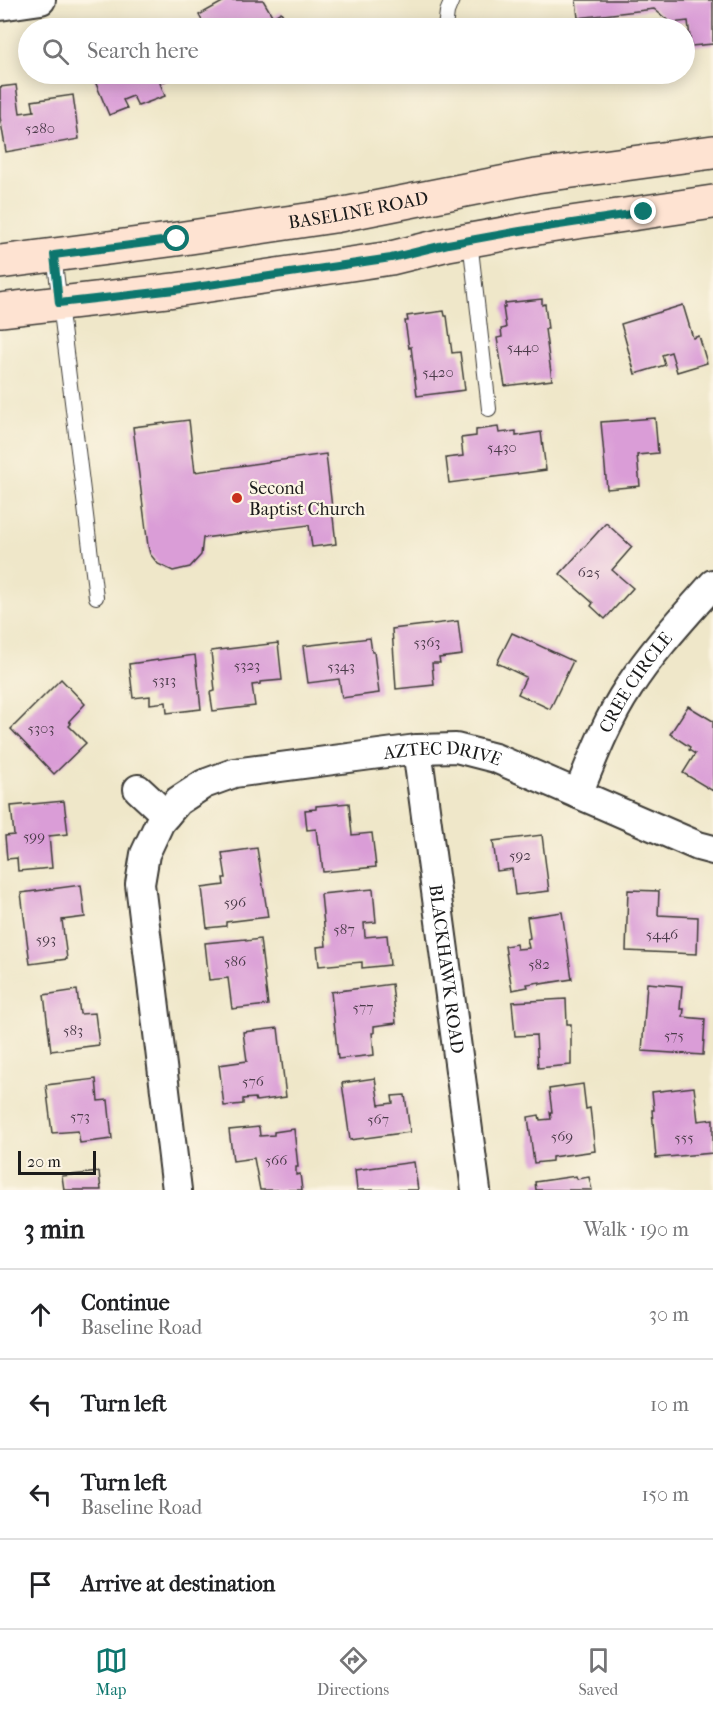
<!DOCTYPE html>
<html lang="en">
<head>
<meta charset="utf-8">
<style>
  :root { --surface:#fff; --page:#f6f6f6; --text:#202124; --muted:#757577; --line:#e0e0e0; --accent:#0f766e }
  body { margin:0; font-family:"IM FELL French Canon",serif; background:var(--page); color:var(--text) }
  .scale { position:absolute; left:18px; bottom:15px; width:78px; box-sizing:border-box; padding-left:6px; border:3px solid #1c1c1c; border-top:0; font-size:16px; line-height:21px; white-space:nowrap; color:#1c1c1c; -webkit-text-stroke:4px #fcf5e5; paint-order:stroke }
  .stop { position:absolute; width:18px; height:18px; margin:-14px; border:4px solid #0f766e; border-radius:50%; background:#fff }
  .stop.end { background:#0f766e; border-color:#fff; box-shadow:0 2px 6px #0008 }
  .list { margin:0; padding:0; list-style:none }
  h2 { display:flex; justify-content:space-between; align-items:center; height:78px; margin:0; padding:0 24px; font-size:26px }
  h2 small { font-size:20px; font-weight:400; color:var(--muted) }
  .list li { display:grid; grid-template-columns:39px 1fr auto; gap:18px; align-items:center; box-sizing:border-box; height:90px; padding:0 24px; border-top:2px solid var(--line) }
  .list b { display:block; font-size:22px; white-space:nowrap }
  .list p { margin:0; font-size:20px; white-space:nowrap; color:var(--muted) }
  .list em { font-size:20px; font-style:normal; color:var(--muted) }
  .icon { flex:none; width:33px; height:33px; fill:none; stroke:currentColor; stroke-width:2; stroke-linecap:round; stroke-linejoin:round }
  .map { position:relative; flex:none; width:713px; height:1190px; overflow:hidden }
  .search { position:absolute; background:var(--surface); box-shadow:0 3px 15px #0003; left:18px; right:18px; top:18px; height:66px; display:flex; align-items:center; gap:15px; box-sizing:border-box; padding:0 21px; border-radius:33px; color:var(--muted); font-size:22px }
  .sheet { height:438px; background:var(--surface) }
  nav { display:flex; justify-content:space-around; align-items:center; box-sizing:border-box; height:84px; border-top:2px solid var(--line); background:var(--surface); font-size:16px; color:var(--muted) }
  nav a { display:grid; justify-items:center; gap:3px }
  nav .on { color:var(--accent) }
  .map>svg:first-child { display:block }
</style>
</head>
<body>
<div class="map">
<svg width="713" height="1190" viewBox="0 0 713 1190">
  <rect width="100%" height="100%" fill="#fcf5e5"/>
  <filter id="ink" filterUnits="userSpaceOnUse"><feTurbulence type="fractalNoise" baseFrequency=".0167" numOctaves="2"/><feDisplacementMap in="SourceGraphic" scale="12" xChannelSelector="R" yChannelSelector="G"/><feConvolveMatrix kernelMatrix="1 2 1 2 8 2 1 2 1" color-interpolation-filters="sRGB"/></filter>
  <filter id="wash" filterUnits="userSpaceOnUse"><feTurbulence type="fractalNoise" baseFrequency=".008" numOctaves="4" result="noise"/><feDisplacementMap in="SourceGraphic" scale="24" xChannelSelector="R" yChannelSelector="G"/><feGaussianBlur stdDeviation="1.35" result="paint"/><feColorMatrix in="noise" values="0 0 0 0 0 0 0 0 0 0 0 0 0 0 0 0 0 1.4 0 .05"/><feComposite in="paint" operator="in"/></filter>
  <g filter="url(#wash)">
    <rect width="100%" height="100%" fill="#efe7c9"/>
    <g id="blocks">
      <g fill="#da9dd7">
        <path d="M226,0H263L273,17L281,12L289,25L282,28H206L199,15Z"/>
        <path d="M576,0H713V44L691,46L688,21L671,23L654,9L578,18Z"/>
        <path d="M92,74H182L160,83L165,96L138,106L133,96L123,100L127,108L109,115Z"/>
        <path d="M16,85L20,113L34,111L32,101L73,95L79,139L6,152L0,117V87Z"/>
        <path d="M542,299V305L545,304L548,329H545L552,380L505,386L497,338L502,337L501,329L506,328L503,307H505V303Z"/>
        <path d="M683,305L693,338L699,336L707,363L677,372L671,352L662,355L665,365L635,374L621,324Z"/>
        <path d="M444,311L445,316H447L452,353L460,352L465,390L417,396L411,347L409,348L405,321H408L407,316Z"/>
        <path d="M655,418L658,453L637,455L640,486L607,489L601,422Z"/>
        <path d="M189,420L195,472L326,454L336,544L312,547L309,525L203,538L201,555L190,567L173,571L158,564L150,554L148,546L133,427Z"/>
        <path d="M498,427L499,433L516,431V436L541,432L546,470L449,483L446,458L463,456L461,438L476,436V430Z"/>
        <path d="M606,523L632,547L612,570L633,588L605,619L591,606L593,603L560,574Z"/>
        <path d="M458,621L462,655L439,658L440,663H432L434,685L396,689L392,629Z"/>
        <path d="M512,633L573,661L550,709L518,694L526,677L497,663Z"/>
        <path d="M370,638L372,652H374L379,693L342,698L339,679L308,683L303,646Z"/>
        <path d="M278,643L282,680L260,682V684L252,685L255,706L213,711L210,692L215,691L211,651Z"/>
        <path d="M195,655L201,709L167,713L166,702L150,704V696L133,698L129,664Z"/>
        <path d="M61,679L85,704L69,721L71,724L69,726L86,743L54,774L11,729Z"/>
        <path d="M688,706L713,721V791L683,773L695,754L689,750L690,747L670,734Z"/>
        <path d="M64,801L68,834L49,836L52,868L18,871L17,858L7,859L5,836L14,835L11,806Z"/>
        <path d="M349,803L352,835L372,833L376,867L323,872L320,845H318L316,829L307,830L305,810L316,809V806Z"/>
        <path d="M542,835L549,891L515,895L512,869L497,871L493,841Z"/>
        <path d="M257,848L268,917L226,922V926L207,928L202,888L224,885L223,878H226L222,853Z"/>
        <path d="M81,885L85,917L62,920L67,959L30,964L21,893Z"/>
        <path d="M373,889L376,922L364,923L365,937L387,935L390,965L362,968V962L319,966L317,947L326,946L321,894Z"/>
        <path d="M628,890L659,891L658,915L698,917L697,954L626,951Z"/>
        <path d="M562,912L572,979L540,984V982L527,984L528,987L512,990L505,946L516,944L517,949L529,948L527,939L530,938L527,917Z"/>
        <path d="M246,939V941L260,939L268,1005L232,1009L228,978L209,980L205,943Z"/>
        <path d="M647,983L682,986L680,1009H684L683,1017L705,1019L703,1055L642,1051Z"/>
        <path d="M392,984L396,1023L374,1026V1033H372L374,1055L338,1059L331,992Z"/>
        <path d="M77,990L80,1014L95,1013L99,1045L51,1051L44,995Z"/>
        <path d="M566,999L567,1024H571V1065L538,1068L536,1035L515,1036L512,1002Z"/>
        <path d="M278,1028L286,1097L256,1101L255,1098L243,1099V1104L224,1106L219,1065L247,1061L243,1032Z"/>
        <path d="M375,1078L379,1105L393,1103L392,1096L405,1095L410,1132L350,1140L342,1083Z"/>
        <path d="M96,1079L98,1101L108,1100L112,1139L80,1143L78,1131L52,1133L46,1085Z"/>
        <path d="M583,1084L586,1109L590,1108L595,1151L552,1157V1161L534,1163L528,1117L539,1115L540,1120L551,1119L550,1112H552L549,1089Z"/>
        <path d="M694,1087L698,1121L713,1119V1153L656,1158L652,1110H654L652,1092Z"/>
        <path d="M259,1127L260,1136L274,1135V1132L294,1129L298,1167H296V1175L300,1174L302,1190H260L254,1158L233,1161L229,1130Z"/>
        <path d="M414,1162L418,1190H357L355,1170Z"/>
        <path d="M99,1172L101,1190H64L62,1176Z"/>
        <path d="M576,1176L577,1179L589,1177L592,1190H536L535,1182Z"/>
      </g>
    </g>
  </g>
  <g filter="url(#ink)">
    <use href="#blocks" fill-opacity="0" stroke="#3c3a36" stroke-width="1.5"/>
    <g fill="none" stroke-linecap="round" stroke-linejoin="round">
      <g stroke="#3c3a36" stroke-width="16">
        <g id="service">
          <path d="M445,28L447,12L452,0"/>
          <path d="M470,240L489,409"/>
          <path d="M54,255L96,597"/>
        </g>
      </g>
      <g stroke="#3c3a36" stroke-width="32">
        <g id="minor">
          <path d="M0,6L41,0"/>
          <path id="s1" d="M417,749L476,1190"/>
          <path d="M138,789L166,815"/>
          <path id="s2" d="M578,794C593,757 607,720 629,687C653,650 684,617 713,584"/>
          <path id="s3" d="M177,1190L140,884L145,854L160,822L178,801L204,784L234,773L417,749L456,748L495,758L698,846L713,850"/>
        </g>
      </g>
      <g stroke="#3c3a36" stroke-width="36">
        <g id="secondary">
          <path id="s4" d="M0,262L177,239L334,216L536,176L713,152"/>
          <path d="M0,310L175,290L391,258L448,244L543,227L713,202"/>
        </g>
      </g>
      <use href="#service" stroke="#fff" stroke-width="14"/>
      <use href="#minor" stroke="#fff" stroke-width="28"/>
      <use href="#secondary" stroke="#fee3d2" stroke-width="33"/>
    </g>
  </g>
  <g fill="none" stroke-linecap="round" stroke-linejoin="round" filter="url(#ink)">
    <path stroke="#0f766e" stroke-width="8" d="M177,239L54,255L59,303L175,290L391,258L448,244L520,231L644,212"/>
  </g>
  <circle fill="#c8321e" stroke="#fcf5e5" stroke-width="2" cx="237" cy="498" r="6"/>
  <g text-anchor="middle" stroke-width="4.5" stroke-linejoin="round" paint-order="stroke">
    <g font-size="15" fill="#4c3c4b">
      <text x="40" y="133">5280</text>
      <text x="523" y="352">5440</text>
      <text x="438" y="377">5420</text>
      <text x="502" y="452">5430</text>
      <text x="589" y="577">625</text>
      <text x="427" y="647">5363</text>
      <text x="247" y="670">5323</text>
      <text x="341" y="671">5343</text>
      <text x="164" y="685">5313</text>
      <text x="41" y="733">5303</text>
      <text x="34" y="841">599</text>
      <text x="520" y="860">592</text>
      <text x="235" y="907">596</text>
      <text x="344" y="934">587</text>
      <text x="662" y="939">5446</text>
      <text x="46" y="944">593</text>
      <text x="235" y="966">586</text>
      <text x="539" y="969">582</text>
      <text x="363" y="1012">577</text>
      <text x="73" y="1035">583</text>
      <text x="674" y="1040">575</text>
      <text x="253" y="1086">576</text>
      <text x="80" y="1121">573</text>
      <text x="378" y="1124">567</text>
      <text x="562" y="1141">569</text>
      <text x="684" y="1142">555</text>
      <text x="276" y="1165">566</text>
    </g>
    <g font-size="18" fill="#1c1c1c" stroke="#fcf5e5">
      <text dy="6" stroke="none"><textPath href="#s4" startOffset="362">BASELINE ROAD</textPath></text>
      <text dy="6" stroke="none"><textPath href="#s2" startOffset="126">CREE CIRCLE</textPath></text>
      <text dy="6" stroke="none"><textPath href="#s3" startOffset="675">AZTEC DRIVE</textPath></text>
      <text dy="6" stroke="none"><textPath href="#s1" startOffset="222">BLACKHAWK ROAD</textPath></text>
    </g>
    <g font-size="18" fill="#1c1c1c" stroke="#fcf5e5" text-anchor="start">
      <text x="249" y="494">Second<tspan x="249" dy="21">Baptist Church</tspan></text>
    </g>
  </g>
</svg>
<div class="scale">20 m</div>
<div class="stop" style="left:177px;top:239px"></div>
<div class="stop end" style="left:644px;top:212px"></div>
<div class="search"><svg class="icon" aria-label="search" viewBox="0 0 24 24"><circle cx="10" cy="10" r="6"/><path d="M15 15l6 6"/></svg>Search here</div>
</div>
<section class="sheet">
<h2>3 min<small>Walk · 190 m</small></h2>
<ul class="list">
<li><svg class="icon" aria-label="ahead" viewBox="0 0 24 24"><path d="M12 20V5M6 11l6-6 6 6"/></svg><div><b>Continue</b><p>Baseline Road</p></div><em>30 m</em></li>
<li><svg class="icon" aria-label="left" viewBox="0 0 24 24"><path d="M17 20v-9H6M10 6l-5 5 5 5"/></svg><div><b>Turn left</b></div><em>10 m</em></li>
<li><svg class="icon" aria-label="left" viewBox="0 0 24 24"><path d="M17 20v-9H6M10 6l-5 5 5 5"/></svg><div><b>Turn left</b><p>Baseline Road</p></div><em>150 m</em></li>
<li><svg class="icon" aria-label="arrive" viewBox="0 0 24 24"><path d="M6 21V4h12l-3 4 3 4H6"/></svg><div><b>Arrive at destination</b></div></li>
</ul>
</section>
<nav>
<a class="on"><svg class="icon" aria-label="map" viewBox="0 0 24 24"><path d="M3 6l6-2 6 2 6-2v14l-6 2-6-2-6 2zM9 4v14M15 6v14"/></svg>Map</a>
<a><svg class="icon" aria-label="directions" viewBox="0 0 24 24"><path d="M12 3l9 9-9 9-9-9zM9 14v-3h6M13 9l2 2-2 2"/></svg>Directions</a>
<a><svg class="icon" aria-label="saved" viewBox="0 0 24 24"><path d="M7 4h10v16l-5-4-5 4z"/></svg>Saved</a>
</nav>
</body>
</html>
